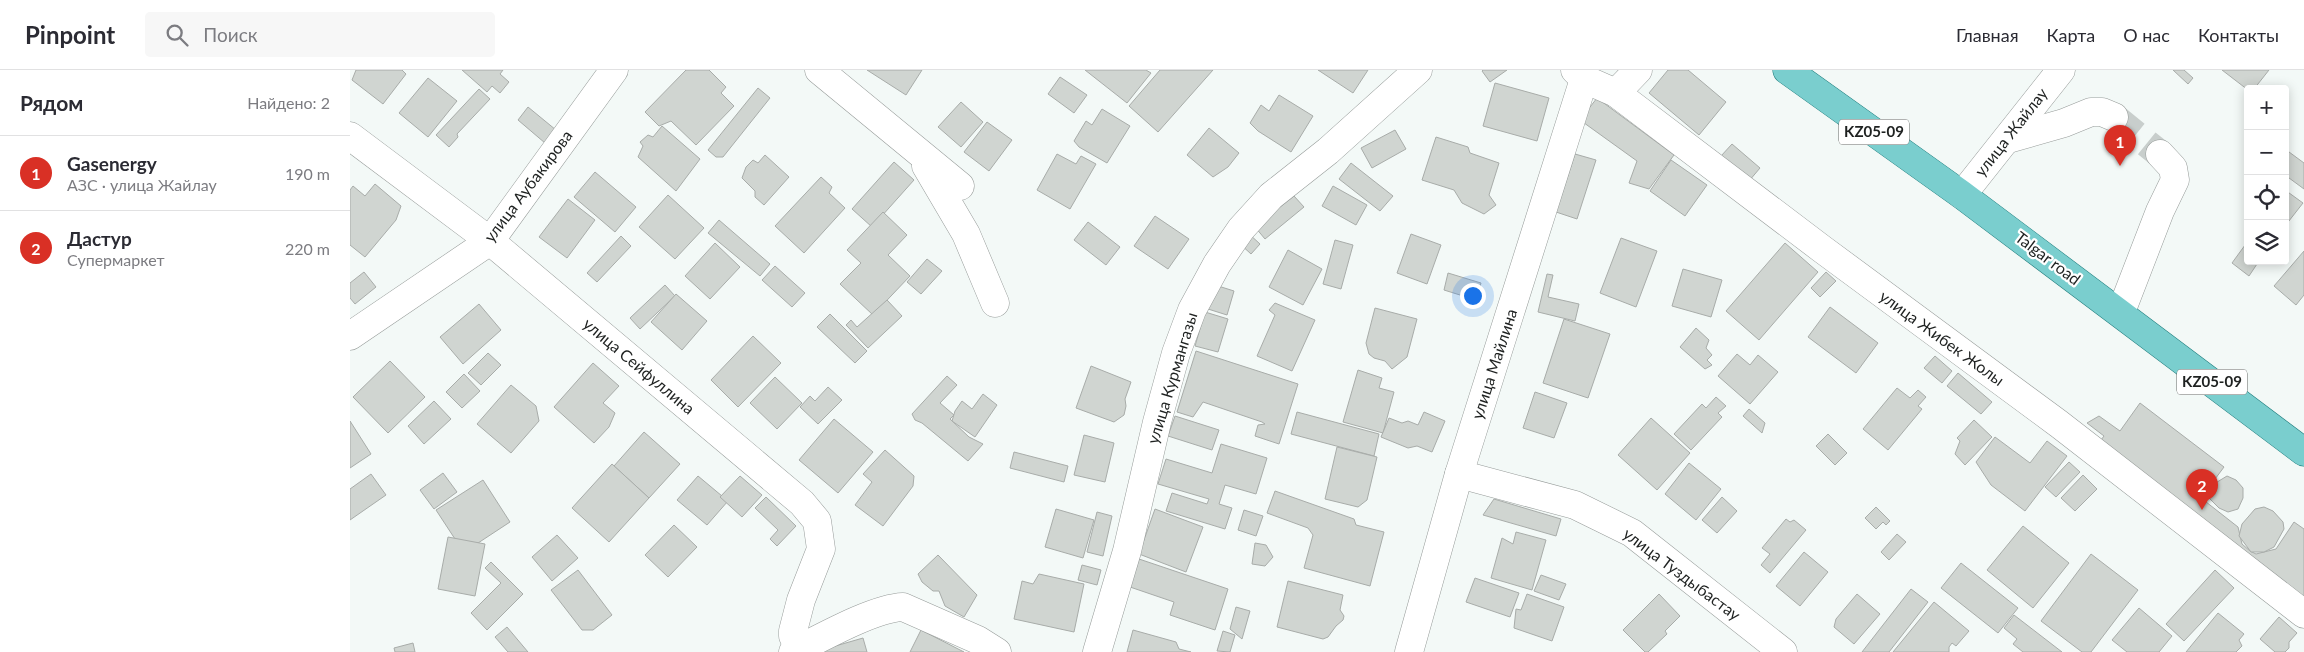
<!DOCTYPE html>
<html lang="ru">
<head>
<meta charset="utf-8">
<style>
  :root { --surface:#fff; --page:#f7f7f7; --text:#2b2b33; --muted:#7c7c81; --line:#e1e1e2; --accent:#d93025 }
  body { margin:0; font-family:Lato,sans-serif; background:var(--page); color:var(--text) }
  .controls { position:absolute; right:15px; top:15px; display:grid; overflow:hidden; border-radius:5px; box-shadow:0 2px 12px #0003 }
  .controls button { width:45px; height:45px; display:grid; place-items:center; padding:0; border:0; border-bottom:1px solid var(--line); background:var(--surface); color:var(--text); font:25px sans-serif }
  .you { position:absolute; left:1122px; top:225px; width:18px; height:18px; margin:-12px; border:4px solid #fff; border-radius:50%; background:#1a73e8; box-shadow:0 0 0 8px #1a73e833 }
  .badge { display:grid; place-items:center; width:32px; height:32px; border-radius:50%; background:var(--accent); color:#fff; font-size:16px; font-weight:700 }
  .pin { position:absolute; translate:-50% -41px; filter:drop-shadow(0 1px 2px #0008) }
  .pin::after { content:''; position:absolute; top:26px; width:18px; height:15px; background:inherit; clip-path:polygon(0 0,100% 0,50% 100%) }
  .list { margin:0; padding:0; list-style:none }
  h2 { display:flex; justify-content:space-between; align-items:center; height:65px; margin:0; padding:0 20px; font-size:21px }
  h2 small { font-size:16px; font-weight:400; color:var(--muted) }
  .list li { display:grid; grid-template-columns:32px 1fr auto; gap:15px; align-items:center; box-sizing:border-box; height:75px; padding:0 20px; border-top:1px solid var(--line) }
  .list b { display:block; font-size:19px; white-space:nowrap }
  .list p { margin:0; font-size:16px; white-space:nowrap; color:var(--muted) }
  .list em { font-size:16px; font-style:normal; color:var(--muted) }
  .icon { flex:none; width:28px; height:28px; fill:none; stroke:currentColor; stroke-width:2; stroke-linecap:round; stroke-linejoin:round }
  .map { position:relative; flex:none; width:1954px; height:582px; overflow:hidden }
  header { display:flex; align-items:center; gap:30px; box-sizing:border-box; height:70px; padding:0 25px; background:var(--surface); border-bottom:1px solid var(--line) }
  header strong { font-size:24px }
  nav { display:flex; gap:28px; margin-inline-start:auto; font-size:18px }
  .search { width:350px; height:45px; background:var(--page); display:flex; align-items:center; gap:12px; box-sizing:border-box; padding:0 18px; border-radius:5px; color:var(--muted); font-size:19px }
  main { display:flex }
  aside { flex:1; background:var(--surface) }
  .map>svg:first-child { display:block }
</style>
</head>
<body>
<header>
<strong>Pinpoint</strong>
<div class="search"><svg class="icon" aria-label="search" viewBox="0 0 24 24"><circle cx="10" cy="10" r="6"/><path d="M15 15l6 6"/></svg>Поиск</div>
<nav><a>Главная</a><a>Карта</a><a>О нас</a><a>Контакты</a></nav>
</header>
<main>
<aside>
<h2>Рядом<small>Найдено: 2</small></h2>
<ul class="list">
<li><span class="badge">1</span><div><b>Gasenergy</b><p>АЗС · улица Жайлау</p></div><em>190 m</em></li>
<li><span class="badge">2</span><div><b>Дастур</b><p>Супермаркет</p></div><em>220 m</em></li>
</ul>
</aside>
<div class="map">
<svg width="1954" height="582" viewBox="0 0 1954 582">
  <rect width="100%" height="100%" fill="#f3f9f7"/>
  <g fill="#d0d5d1" stroke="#a8aca9">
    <path d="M6,0H52L56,4L33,34L2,10Z"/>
    <path d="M112,0H153L150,4L159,12L150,23L142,16L137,22Z"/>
    <path d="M336,0H359L376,17L371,23L384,36L346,75L321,51L309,56L295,42Z"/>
    <path d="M517,0H572L556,25Z"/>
    <path d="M735,0H796L801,3L777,33Z"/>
    <path d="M810,0H863L808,62L779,36Z"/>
    <path d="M968,0H1018L1003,23Z"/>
    <path d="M1133,0H1157L1140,12L1132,1Z"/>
    <path d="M1318,0H1338L1376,32L1349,65L1299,23Z"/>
    <path d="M1823,0H1834L1843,8L1838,14Z"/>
    <path d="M1872,0H1919L1904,19L1898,20Z"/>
    <path d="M710,7L737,25L724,43L698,24Z"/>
    <path d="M78,8L107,31L78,67L49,43Z"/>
    <path d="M1145,13L1199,28L1187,71L1133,56Z"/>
    <path d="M408,18L420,28L373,87H366L358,80Z"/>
    <path d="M129,19L140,29L107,64L108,67L99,77L86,65Z"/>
    <path d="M929,25L963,46L941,82L908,61L900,53L911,35L919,41Z"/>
    <path d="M1247,28L1324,85L1299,119L1279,113L1287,91L1230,50Z"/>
    <path d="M611,32L633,52L611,77L588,57Z"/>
    <path d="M178,37L206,60L195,73L168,50Z"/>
    <path d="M752,39L780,56L757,93L729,77L724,71L736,51L742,55Z"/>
    <path d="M637,52L662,70L639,101L614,82Z"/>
    <path d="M312,56L350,89L326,121L288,87L293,76L290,72L298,65L303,67Z"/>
    <path d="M859,58L889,83L878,97L863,107L837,85Z"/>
    <path d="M1045,60L1056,79L1022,98L1011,78Z"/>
    <path d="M1086,67L1118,77L1120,83L1149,93L1139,125L1146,135L1134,144L1112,133L1104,120L1072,110Z"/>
    <path d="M1382,74L1410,98L1399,111L1371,86Z"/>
    <path d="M1935,79L1954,93V119L1935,105Z"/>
    <path d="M707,84L726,94L731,86L746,94L720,139L687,120Z"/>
    <path d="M1225,84L1246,90L1227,149L1206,142Z"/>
    <path d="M415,85L439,107L414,135L405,127V121L392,108L396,97L403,90L408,93Z"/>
    <path d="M1321,90L1357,115L1335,146L1300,121Z"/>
    <path d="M544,92L564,110L522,157L502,139Z"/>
    <path d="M1001,93L1043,126L1030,141L989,109Z"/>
    <path d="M245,102L286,137L265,162L224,127Z"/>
    <path d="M471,107L482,117L479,123L495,138L454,183L425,156Z"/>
    <path d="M25,114L51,136L46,150L15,187L0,175V120L3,116L15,126Z"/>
    <path d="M983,116L1017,135L1006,155L972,136Z"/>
    <path d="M1935,120L1953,133L1935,156Z"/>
    <path d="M318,125L354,158L325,189L289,157Z"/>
    <path d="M944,126L954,137L915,169L905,157Z"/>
    <path d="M218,129L245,150L217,188L189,167Z"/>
    <path d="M533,142L557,165L538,185L560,206L523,245L490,214L511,193L497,180Z"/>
    <path d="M805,146L839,169L818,199L784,176Z"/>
    <path d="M369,150L420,194L410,206L358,163Z"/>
    <path d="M738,152L770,177L756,195L724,170Z"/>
    <path d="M898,163L910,174L901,184L889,173Z"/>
    <path d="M1061,164L1091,175L1077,214L1047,203Z"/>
    <path d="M271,166L281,176L247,212L237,203Z"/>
    <path d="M1271,168L1307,181L1286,237L1250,223Z"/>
    <path d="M985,170L1003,175L991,219L973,214Z"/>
    <path d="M1898,171V191H1909L1899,206L1882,193Z"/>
    <path d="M365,173L390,197L360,229L335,206Z"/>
    <path d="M1435,173L1468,202L1409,270L1376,241Z"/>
    <path d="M938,180L972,199L953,235L919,217Z"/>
    <path d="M1954,181V225L1946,235L1924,216Z"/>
    <path d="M577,189L592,201L571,224L557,212Z"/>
    <path d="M425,196L455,223L442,237L412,210Z"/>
    <path d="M1333,199L1372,210L1361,247L1322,236Z"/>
    <path d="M14,202L26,217L5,234L0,228V213Z"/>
    <path d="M1476,202L1486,211L1470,227L1461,218Z"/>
    <path d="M1098,203L1131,213L1126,230L1094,220Z"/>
    <path d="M1197,204L1203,205L1198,227L1229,234L1225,251L1188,242Z"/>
    <path d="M315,215L325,226L290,259L280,248Z"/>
    <path d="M865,215L884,221L877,245L858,239Z"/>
    <path d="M326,224L357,251L332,280L301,252Z"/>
    <path d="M537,230L552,246L518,278L496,255L501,250L507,257Z"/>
    <path d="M925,233L965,250L942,301L907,286L925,245L919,240Z"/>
    <path d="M129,234L151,260L113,294L90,267Z"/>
    <path d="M1480,237L1528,273L1506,303L1458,267Z"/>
    <path d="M1025,238L1067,249L1057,287L1042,299L1035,291L1024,288L1019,284L1016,273Z"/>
    <path d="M855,242L878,249L868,282L845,276Z"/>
    <path d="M480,244L517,281L505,293L467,257Z"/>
    <path d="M1214,249L1260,264L1238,328L1193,313Z"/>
    <path d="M1346,258L1359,270L1356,278L1362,285L1357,290L1362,295L1355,299L1330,277Z"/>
    <path d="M403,266L431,293L388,337L361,310Z"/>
    <path d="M846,281L948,314L929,374L905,366L908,355L915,354L912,352L853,332L843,347L827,342Z"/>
    <path d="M138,283L151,295L131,315L118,303Z"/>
    <path d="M1387,284L1400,295L1408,285L1428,302L1400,334L1368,306Z"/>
    <path d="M1585,286L1602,301L1592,313L1574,298Z"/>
    <path d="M40,291L75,327L38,363L3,327Z"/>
    <path d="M243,293L269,316L253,333L265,343L259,357L244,373L204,337Z"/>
    <path d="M741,296L781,312L775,329L776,336L774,345L764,352L726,338Z"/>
    <path d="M1008,300L1032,308L1029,318L1044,322L1033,363L993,352Z"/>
    <path d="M1608,303L1642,332L1631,344L1597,316Z"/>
    <path d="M114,304L130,321L112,338L96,322Z"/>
    <path d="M597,306L607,315L590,333L604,345L600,349L619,367L633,374L618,391L572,353L565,350L562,344Z"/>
    <path d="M425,307L452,333L427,359L400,333Z"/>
    <path d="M161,315L186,336L189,351L161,383L127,354Z"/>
    <path d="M478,317L492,330L468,354L450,337L460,326L465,331Z"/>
    <path d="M1547,318L1560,328L1568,320L1576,327L1568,336L1572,339L1538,380L1513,359Z"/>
    <path d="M1185,322L1217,333L1204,368L1173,358Z"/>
    <path d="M633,324L647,335L625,367L602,351L605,341L612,331L622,339Z"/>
    <path d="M1366,327L1376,336L1368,343L1372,347L1341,380L1324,364L1352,334L1356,338Z"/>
    <path d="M84,331L101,349L74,374L58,356Z"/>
    <path d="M1790,333L1874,397L1851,428L1888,457L1892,474L1900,481L1906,484L1926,479L1944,452L1954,459V530L1751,370L1754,366L1737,353L1749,346L1770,361Z"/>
    <path d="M1399,339L1415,353L1412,363L1393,346Z"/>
    <path d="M947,342L1029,364L1024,386L941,364Z"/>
    <path d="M1074,342L1095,351L1082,382L1067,376L1058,378L1031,367L1039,348L1052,353L1058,351L1068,355Z"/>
    <path d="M825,346L869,360L862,380L818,366Z"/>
    <path d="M1301,348L1340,383L1307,420L1268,385Z"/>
    <path d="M484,349L523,382L488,423L449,390Z"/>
    <path d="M1624,350L1642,367L1615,395L1605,384L1610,371L1607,368Z"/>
    <path d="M0,351L21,384L0,398Z"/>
    <path d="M294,362L330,394L299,428L264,396Z"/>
    <path d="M1478,364L1497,383L1485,395L1466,376Z"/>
    <path d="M734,365L764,373L755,412L724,405Z"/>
    <path d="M1645,367L1680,393L1697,371L1717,386L1675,441L1641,415L1626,392Z"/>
    <path d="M871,374L917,388L906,424L875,415L869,434L882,438L875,459L816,441L822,423L857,434L859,429L808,414L816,389L862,403Z"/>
    <path d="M987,377L1027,387L1017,430L1008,437L975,429Z"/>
    <path d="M535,380L564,406L563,416L533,456L505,435L522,412L513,404Z"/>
    <path d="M664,382L718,396L714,412L660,398Z"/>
    <path d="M1719,392L1730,402L1706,427L1695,417Z"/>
    <path d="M1339,393L1371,419L1346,450L1315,424Z"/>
    <path d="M262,394L299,428L259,472L222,438Z"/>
    <path d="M93,403L107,422L84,439L70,420Z"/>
    <path d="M21,404L36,425L0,450V419Z"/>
    <path d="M1733,405L1747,419L1725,441L1711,428Z"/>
    <path d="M348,406L378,431L357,455L327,430Z"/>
    <path d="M390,406L412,425L392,447L370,427Z"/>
    <path d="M1877,406L1886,410L1893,418V428L1888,439L1878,442L1869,438L1857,426L1859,417Z"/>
    <path d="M133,410L160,452L125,475L105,469L86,440Z"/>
    <path d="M925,421L1004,449L1006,455L1034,462L1020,516L954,498L963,465L958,458L917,443Z"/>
    <path d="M416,427L446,456L427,476L420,469L428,460L405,438Z"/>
    <path d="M1372,427L1387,441L1367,463L1352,450Z"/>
    <path d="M1144,429L1211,449L1206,466L1133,445Z"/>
    <path d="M1526,437L1540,451L1536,455L1533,452L1526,459L1515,448Z"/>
    <path d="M1914,437L1923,441L1933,452L1934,459L1924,477L1914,482H1901L1889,466L1892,454L1905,439Z"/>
    <path d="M706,439L744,450L733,488L695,477Z"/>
    <path d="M805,439L853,457L836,502L789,484Z"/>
    <path d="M894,440L913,446L906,466L888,460Z"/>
    <path d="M747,442L762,446L753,486L737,482Z"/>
    <path d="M1436,449L1440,452L1444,450L1456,460L1420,503L1411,495L1420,484L1412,478Z"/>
    <path d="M324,455L347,477L318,507L295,485Z"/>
    <path d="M1673,456L1719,493L1683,538L1637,500Z"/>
    <path d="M1166,462L1196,470L1182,520L1141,508L1152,468L1163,474Z"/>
    <path d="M1547,464L1556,472L1539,490L1531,482Z"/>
    <path d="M207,465L228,488L202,511L182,487Z"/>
    <path d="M98,467L135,474L125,526L88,519Z"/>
    <path d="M905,473L916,475L923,487L915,496L902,494Z"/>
    <path d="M1454,482L1478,502L1450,536L1426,516Z"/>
    <path d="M1741,484L1788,520L1741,582H1732L1691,551Z"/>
    <path d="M588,485L627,525L614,547L595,536L589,521H583L572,512L568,504Z"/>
    <path d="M789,489L878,519L865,560L820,545L824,532L780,517Z"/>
    <path d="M141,492L173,524L137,560L121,543L151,513L135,498Z"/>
    <path d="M1611,493L1668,538L1648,563L1591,518Z"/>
    <path d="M732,495L751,500L747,515L728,510Z"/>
    <path d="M228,500L262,545L243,560H232L201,520Z"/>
    <path d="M1865,500L1884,518L1834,571L1816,554Z"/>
    <path d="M689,504L734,514L724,562L664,549L672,511L683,514Z"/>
    <path d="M1191,505L1216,514L1209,530L1184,521Z"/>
    <path d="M1125,508L1169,523L1160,547L1116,532Z"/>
    <path d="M938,511L993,525L990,540L994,546L993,550L986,556L978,567L973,569L927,557Z"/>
    <path d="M1561,519L1578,532L1539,582H1512Z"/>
    <path d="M1177,524L1214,537L1202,571L1164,558L1166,539L1171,540Z"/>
    <path d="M1309,524L1330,546L1315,561L1317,564L1298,582H1295L1273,560Z"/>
    <path d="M1507,524L1530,544L1504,574L1484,557L1486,549Z"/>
    <path d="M1584,532L1619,561L1606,576L1602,573L1599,577V582H1543Z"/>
    <path d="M886,537L900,541L892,569L880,559Z"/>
    <path d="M1789,538L1822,566L1809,582H1777L1762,570Z"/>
    <path d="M1868,543L1894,564L1889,570L1892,576L1886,582H1836Z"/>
    <path d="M1664,545L1712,582H1673L1663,574L1667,569L1654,558Z"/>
    <path d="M1929,547L1947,563L1939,572V578L1935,582H1925L1910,569Z"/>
    <path d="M157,557L178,582H158L145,567Z"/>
    <path d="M571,560L614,582H560Z"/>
    <path d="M783,560L826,572L829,579L841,582H777Z"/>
    <path d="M873,561L885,565L880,582L867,581Z"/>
    <path d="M513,568L517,582H468V581Z"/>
    <path d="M63,573L65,582H45L44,578Z"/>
  </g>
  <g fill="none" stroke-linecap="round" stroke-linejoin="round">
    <path stroke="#c8cecc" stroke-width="28" stroke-dasharray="28 14" stroke-linecap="butt" d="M1764,47L1810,84"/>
    <g stroke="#969b99" stroke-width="29">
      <g id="minor">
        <path d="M469,0L610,116"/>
        <path d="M1225,0L1234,9L1266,23L1472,179L1709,354L1954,544"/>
        <path d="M1266,23L1288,0"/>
        <path d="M0,66L140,171L452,433L467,451L471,479L451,530L443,561V566L449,579"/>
        <path d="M1658,69L1714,53L1741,42H1752L1764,47"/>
        <path d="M576,96L616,164L645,233"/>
        <path d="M1612,125L1711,0"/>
        <path d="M1771,242L1810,141L1825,110L1823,98L1810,84"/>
        <path d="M0,266L140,171L264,0"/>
        <path d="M1109,404L1225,435L1282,463L1433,582"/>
        <path d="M443,582C471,568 524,538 553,537L628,570L647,582"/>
        <path d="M747,582L777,481L807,352L826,283L842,240L867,194L891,159L921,126L978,81L1068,0"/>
        <path d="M1059,582L1109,404L1234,9"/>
      </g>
    </g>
    <g stroke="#207c7c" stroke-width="29">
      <path id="major" d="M1437,0L1612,125L1954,382"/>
    </g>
    <use href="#minor" stroke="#fff" stroke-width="28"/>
    <use href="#major" stroke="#7acece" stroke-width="28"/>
  </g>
  <g text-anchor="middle" stroke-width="4.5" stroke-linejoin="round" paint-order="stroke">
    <g fill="#fff" stroke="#626463" stroke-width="1">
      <rect x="1489" y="49.5" width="70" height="25" rx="4"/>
      <rect x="1827" y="299.5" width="70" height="25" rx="4"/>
    </g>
    <g font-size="15" font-weight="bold" fill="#1e2120">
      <text x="1524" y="67">KZ05-09</text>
      <text x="1862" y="317">KZ05-09</text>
    </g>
    <g font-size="16" fill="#1e2120" stroke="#fff">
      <text transform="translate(1661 62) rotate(-52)" y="6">улица Жайлау</text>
      <text transform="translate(178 116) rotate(-53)" y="6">улица Аубакирова</text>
      <text transform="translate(1698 188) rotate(37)" y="6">Talgar road</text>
      <text transform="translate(1592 268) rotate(36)" y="6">улица Жибек Жолы</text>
      <text transform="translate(1144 294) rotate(-72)" y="6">улица Майлина</text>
      <text transform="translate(289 296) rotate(40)" y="6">улица Сейфуллина</text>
      <text transform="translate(822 308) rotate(-73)" y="6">улица Курмангазы</text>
      <text transform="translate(1332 504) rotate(37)" y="6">улица Туздыбастау</text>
    </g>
  </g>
</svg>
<div class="controls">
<button>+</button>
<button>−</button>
<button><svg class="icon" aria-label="locate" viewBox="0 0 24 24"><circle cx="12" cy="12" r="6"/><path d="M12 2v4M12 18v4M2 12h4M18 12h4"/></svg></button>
<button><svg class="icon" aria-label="layers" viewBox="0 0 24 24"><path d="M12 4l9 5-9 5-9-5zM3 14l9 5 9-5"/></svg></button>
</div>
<div class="you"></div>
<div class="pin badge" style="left:1770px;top:96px">1</div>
<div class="pin badge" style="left:1852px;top:440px">2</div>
</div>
</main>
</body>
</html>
